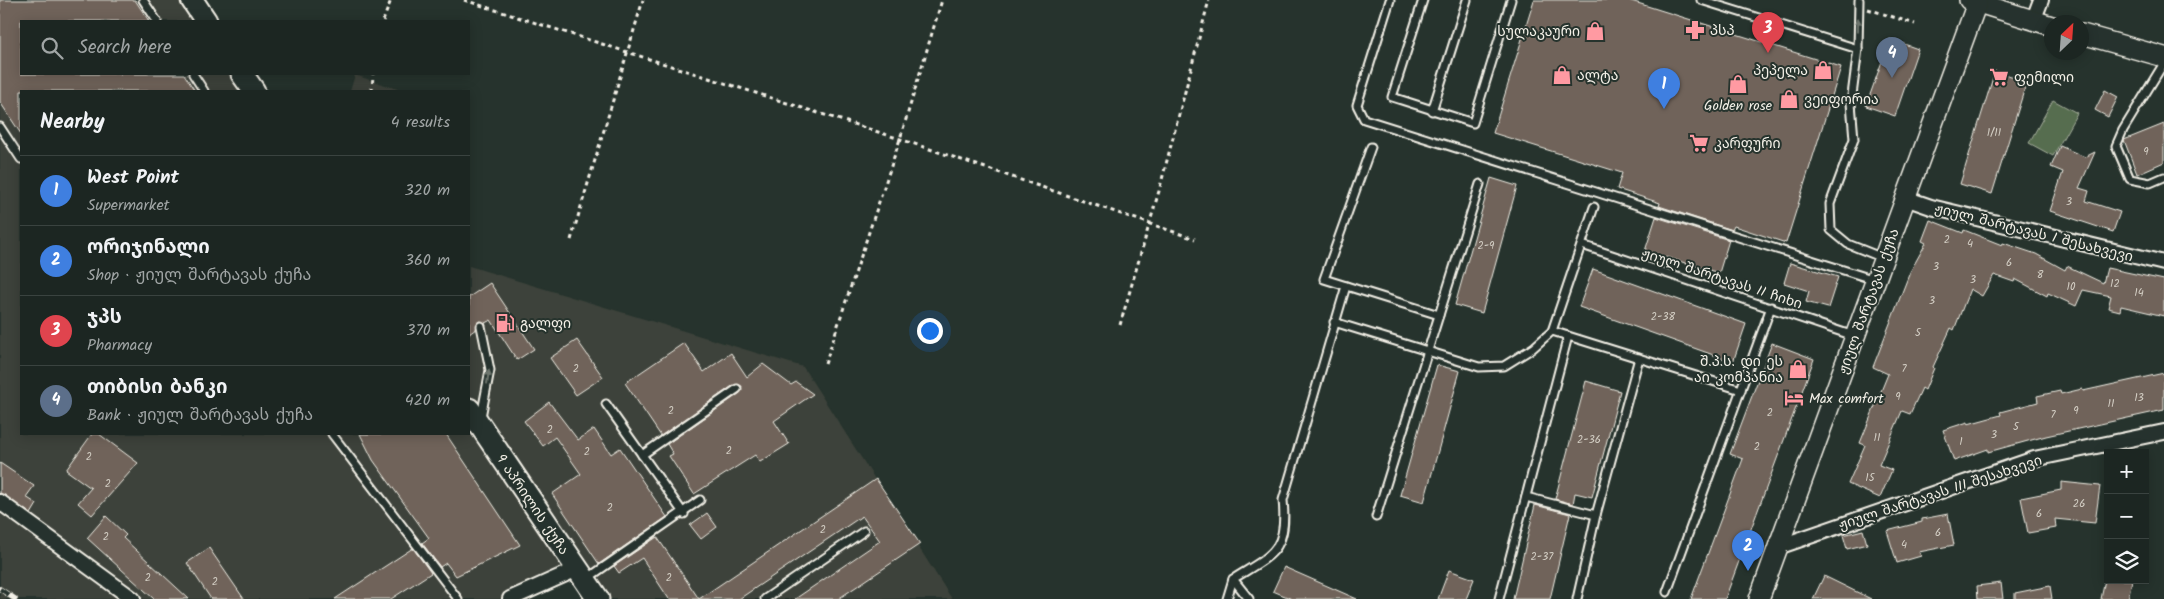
<!DOCTYPE html>
<html lang="en">
<head>
<meta charset="utf-8">
<style>
  :root { --surface:#1c2622; --page:#29322f; --text:#f1f3f6; --muted:#a0a5a5; --line:#3a4340; --accent:#db2777 }
  body { margin:0; font-family:Kalam,"Noto Sans Georgian",sans-serif; background:var(--page); color:var(--text) }
  .controls { position:absolute; right:15px; bottom:15px; display:grid; overflow:hidden; border-radius:0px; box-shadow:0 2px 12px #0003 }
  .controls button { width:45px; height:45px; display:grid; place-items:center; padding:0; border:0; border-bottom:1px solid var(--line); background:var(--surface); color:var(--text); font:25px sans-serif }
  .compass { position:absolute; left:2044px; top:15px; width:45px; height:45px; border-radius:50%; background:var(--surface); box-shadow:0 2px 12px #0003; rotate:25deg }
  .you { position:absolute; left:929px; top:330px; width:18px; height:18px; margin:-12px; border:4px solid #fff; border-radius:50%; background:#1a73e8; box-shadow:0 0 0 8px #1a73e833 }
  .badge { display:grid; place-items:center; width:32px; height:32px; border-radius:50%; background:var(--accent); color:#fff; font-size:16px; font-weight:700 }
  .pin { position:absolute; translate:-50% -41px; filter:drop-shadow(0 1px 2px #0008) }
  .pin::after { content:''; position:absolute; top:26px; width:18px; height:15px; background:inherit; clip-path:polygon(0 0,100% 0,50% 100%) }
  .list { margin:0; padding:0; list-style:none }
  h2 { display:flex; justify-content:space-between; align-items:center; height:65px; margin:0; padding:0 20px; font-size:21px }
  h2 small { font-size:16px; font-weight:400; color:var(--muted) }
  .list li { display:grid; grid-template-columns:32px 1fr auto; gap:15px; align-items:center; box-sizing:border-box; height:70px; padding:0 20px; border-top:1px solid var(--line) }
  .list b { display:block; font-size:19px; white-space:nowrap }
  .list p { margin:0; font-size:16px; white-space:nowrap; color:var(--muted) }
  .list em { font-size:16px; font-style:normal; color:var(--muted) }
  .icon { flex:none; width:28px; height:28px; fill:none; stroke:currentColor; stroke-width:2; stroke-linecap:round; stroke-linejoin:round }
  .map { position:relative; flex:none; width:2164px; height:599px; overflow:hidden }
  .search { position:absolute; background:var(--surface); box-shadow:0 2px 12px #0003; left:20px; top:20px; width:450px; height:55px; display:flex; align-items:center; gap:12px; box-sizing:border-box; padding:0 18px; border-radius:0px; color:var(--muted); font-size:19px }
  .panel { position:absolute; background:var(--surface); box-shadow:0 2px 12px #0003; left:20px; top:90px; width:450px; height:345px; border-radius:0px }
  .map>svg:first-child { display:block }
</style>
</head>
<body>
<div class="map">
<svg width="2164" height="599" viewBox="0 0 2164 599">
  <rect width="100%" height="100%" fill="#26332d"/>
  <filter id="ink" filterUnits="userSpaceOnUse"><feTurbulence type="fractalNoise" baseFrequency=".02" numOctaves="2"/><feDisplacementMap in="SourceGraphic" scale="10" xChannelSelector="R" yChannelSelector="G"/><feConvolveMatrix kernelMatrix="1 2 1 2 8 2 1 2 1" color-interpolation-filters="sRGB"/></filter>
  <g filter="url(#ink)">
    <g fill="#3c423a">
      <path d="M0,0H192L206,21H21V74H242L254,91H21V434H469V266L803,367L952,599H598L577,569L512,599H0Z"/>
      <path d="M355,75L403,91H350Z"/>
    </g>
    <path fill="#576d50" stroke="#a6af9c" d="M2053,100L2077,113L2053,156L2029,143Z"/>
    <g fill="#6f645a" stroke="#f4f1e8">
      <path d="M0,0H135L149,21H21V74H184L195,91H21V134L0,102Z"/>
      <path d="M1534,0H1628L1841,67L1786,243L1734,226L1732,230L1659,206L1660,203L1617,189L1622,173L1493,133Z"/>
      <path d="M1890,39L1918,49L1895,116L1866,106Z"/>
      <path d="M1995,71L2027,81L1992,194L1960,184Z"/>
      <path d="M2105,90L2118,97L2108,117L2095,110Z"/>
      <path d="M2164,124V162L2137,174L2124,140Z"/>
      <path d="M2060,146L2085,157L2095,152L2079,188L2089,191L2086,201L2120,212L2113,232L2050,211L2063,172L2051,167Z"/>
      <path d="M1491,178L1517,186L1482,313L1455,305Z"/>
      <path d="M1656,217L1729,240L1719,273L1645,251Z"/>
      <path d="M1930,220L1963,233L1964,230L2002,245L2003,243L2036,254L2065,270L2067,266L2103,283L2107,268L2164,280V316L2121,306L2120,311L2108,308L2111,296L2083,290L2076,306L2048,293L2047,296L2015,279L2014,282L1994,275L1982,296L1970,289L1954,330L1951,328L1933,367L1934,368L1925,390L1922,388L1910,414L1902,411L1879,465L1892,470L1880,498L1848,484L1865,445L1860,443L1888,374L1873,367L1910,272L1926,243L1922,241Z"/>
      <path d="M1790,263L1838,277L1828,308L1806,302L1809,291L1784,283Z"/>
      <path d="M1593,269L1746,324L1733,362L1579,307Z"/>
      <path d="M490,283L534,349L517,360L491,320L485,323L478,322L476,329L469,334V297Z"/>
      <path d="M577,340L603,377L576,395L550,358Z"/>
      <path d="M684,343L704,372L731,353L747,377L763,364L791,385L796,382L813,394L774,421L789,444L760,462L755,455L694,494L669,456L673,454L667,444L740,393L742,386L734,385L661,436L625,383Z"/>
      <path d="M1772,343L1814,359L1725,599H1691L1743,459L1730,454Z"/>
      <path d="M1437,365L1460,371L1424,502L1400,495Z"/>
      <path d="M2164,373V410L2046,436L1988,452V449L1954,461L1943,430L1968,422V424L2001,415L2000,412L2038,402L2037,396L2060,391L2061,394L2082,389L2083,391Z"/>
      <path d="M1586,381L1620,391L1592,497L1575,493L1573,504L1555,499Z"/>
      <path d="M549,402L578,440L594,429L611,454L620,448L667,517L599,564L552,494L581,474L555,437L543,446L524,421Z"/>
      <path d="M92,434H99L138,463L92,515L78,503L91,488L66,470Z"/>
      <path d="M360,434H446L520,545L456,576L446,563L440,567L422,543L429,538L373,460Z"/>
      <path d="M0,463L34,486L26,497L37,504L31,514L0,493Z"/>
      <path d="M876,479L920,544L838,599H795L880,541L862,516L739,599H669L642,558L619,573L614,566L657,537L699,599Z"/>
      <path d="M2061,482L2100,486L2095,523L2055,519L2056,528L2028,533L2021,498L2061,490Z"/>
      <path d="M1535,505L1570,514L1550,599H1513Z"/>
      <path d="M707,513L717,527L701,539L690,525Z"/>
      <path d="M1948,514L1954,545L1919,552L1921,556L1897,563L1887,531L1922,522V519Z"/>
      <path d="M106,516L126,535L123,538L189,599H154L87,538Z"/>
      <path d="M1863,530L1867,544L1847,549L1843,535Z"/>
      <path d="M209,548L244,599H211L187,563Z"/>
      <path d="M413,548L431,573L391,599H335Z"/>
      <path d="M1284,567L1357,599H1292L1273,591Z"/>
      <path d="M1449,570L1474,579L1466,599H1438Z"/>
      <path d="M1824,576L1871,599H1813Z"/>
      <path d="M2105,580H2132L2128,599H2101Z"/>
      <path d="M2001,583L2003,599H1978L1977,586Z"/>
      <path d="M2050,586L2052,599H2015V593Z"/>
    </g>
    <g fill="none" stroke-linecap="round" stroke-linejoin="round">
      <g stroke="#f4f1e8" stroke-width="11">
        <g id="lane">
          <path d="M143,0L157,21"/>
          <path d="M1390,0L1357,105L1364,119L1875,280"/>
          <path d="M1423,0L1392,97L1473,123L1511,0"/>
          <path d="M1701,0L1858,49L1851,103L1854,139L1830,204L1831,230L1848,244L1883,258"/>
          <path d="M1858,49L1859,0"/>
          <path d="M2164,63L2123,130L2116,146L2130,179L2150,183L2164,177"/>
          <path d="M193,74L204,91"/>
          <path d="M1432,111L1467,0"/>
          <path d="M0,127L21,159"/>
          <path d="M1371,147L1324,279L1439,315"/>
          <path d="M1582,245L1854,336"/>
          <path d="M1334,322L1479,367L1504,366L1533,348L1552,331L1741,390"/>
          <path d="M481,326L490,370L481,417"/>
          <path d="M1552,331L1594,207"/>
          <path d="M606,404L684,514"/>
          <path d="M332,434L458,599"/>
          <path d="M642,455L737,389"/>
          <path d="M1526,497L1596,515"/>
          <path d="M1376,517L1480,184"/>
          <path d="M588,578L700,500"/>
          <path d="M1233,579L1249,599"/>
          <path d="M1667,592L1771,307"/>
          <path d="M765,599L864,531"/>
          <path d="M1227,599L1233,579C1273,554 1288,551 1283,500L1346,286"/>
          <path d="M1499,599L1568,336"/>
          <path d="M1577,599L1596,515L1639,358"/>
        </g>
      </g>
      <g stroke="#f4f1e8" stroke-width="18">
        <g id="street">
          <path d="M2033,21L2041,0"/>
          <path d="M1905,198L1931,207L2164,263"/>
          <path d="M0,502L133,599"/>
          <path d="M1778,547L2034,459L2164,432"/>
          <path d="M510,599L577,569"/>
        </g>
      </g>
      <g stroke="#f4f1e8" stroke-width="22">
        <g id="secondary">
          <path d="M1969,0L2052,26"/>
          <path d="M2082,34L2164,57"/>
          <path d="M1759,599L1977,3"/>
        </g>
      </g>
      <g stroke="#f4f1e8" stroke-width="25">
        <g id="primary">
          <path d="M192,0L206,21"/>
          <path d="M242,74L254,91"/>
          <path d="M469,409L598,599"/>
        </g>
      </g>
      <g stroke="#f4f1e8" stroke-width="3" stroke-dasharray="4 4" stroke-linecap="butt">
        <path d="M464,0L900,139L1195,239"/>
        <path d="M1868,9L1915,24"/>
        <path d="M383,21L391,0"/>
        <path d="M372,91L373,74"/>
        <path d="M571,240L643,0"/>
        <path d="M1120,325L1159,191L1209,0"/>
        <path d="M825,364L900,139L942,0"/>
      </g>
      <use href="#lane" stroke="#26332d" stroke-width="7"/>
      <use href="#street" stroke="#26332d" stroke-width="14"/>
      <use href="#secondary" stroke="#26332d" stroke-width="19"/>
      <use href="#primary" stroke="#26332d" stroke-width="21"/>
      <g stroke="#f4f1e8" stroke-width="5.5">
        <path id="rail" d="M0,589L15,599"/>
      </g>
      <use href="#rail" stroke="#26332d" stroke-width="4" stroke-dasharray="11" stroke-linecap="butt"/>
    </g>
    <defs><path id="oneway-solid" d="M-6-.8H1V-3.2L6.5 0L1 3.2V.8H-6Z" transform="scale(1.25)"/></defs>
    <g fill="#6e766e">
      <use href="#oneway-solid" transform="translate(1858 25) rotate(-89)"/>
      <use href="#oneway-solid" transform="translate(488 377) rotate(-82)"/>
    </g>
  </g>
  <defs>
    <g id="pharmacy-bare" transform="scale(1.5)"><path d="M-2-6h4v4h4v4h-4v4h-4v-4h-4v-4h4Z" fill="#ff9aa2" stroke="#26332d" stroke-width="2.5" paint-order="stroke"/></g>
    <g id="shop-bare" transform="scale(1.5)"><path d="M-5-2.5h2.3a2.7 3.5 0 0 1 5.4 0H5L5.5 6h-11ZM-1.5-2.5h3a1.5 2.3 0 0 0-3 0Z" fill="#ff9aa2" stroke="#26332d" stroke-width="2.5" paint-order="stroke"/></g>
    <g id="supermarket-bare" transform="scale(1.5)"><path d="M-6-5.5h2.5l.6 2H6L4.5 2H-2.5L-4.4-4H-6ZM-1.5 3.2a1.3 1.3 0 1 0 .1 0ZM3 3.2a1.3 1.3 0 1 0 .1 0Z" fill="#ff9aa2" stroke="#26332d" stroke-width="2.5" paint-order="stroke"/></g>
    <g id="fuel-bare" transform="scale(1.5)"><path d="M-5.5-6h7V0h2V4h1.3V-2.5L3-4.5l.8-.8L6-3V5H2.5V1h-1V6h-7ZM-4.2-4.7v3.2H.2V-4.7Z" fill="#ff9aa2" stroke="#26332d" stroke-width="2.5" paint-order="stroke"/></g>
    <g id="hotel-bare" transform="scale(1.5)"><path d="M-6-4.5h1.5V1H6V5H4.5V3h-9V5H-6ZM-4 0a1.8 1.8 0 1 1 3.6 0ZM.5 0V-2.5h3Q6-2.5 6 0Z" fill="#ff9aa2" stroke="#26332d" stroke-width="2.5" paint-order="stroke"/></g>
  </defs>
  <g fill-rule="evenodd">
    <use href="#pharmacy-bare" x="1695" y="30"/>
    <use href="#shop-bare" x="1595" y="31"/>
    <use href="#shop-bare" x="1823" y="70"/>
    <use href="#shop-bare" x="1562" y="75"/>
    <use href="#supermarket-bare" x="1999" y="77"/>
    <use href="#shop-bare" x="1738" y="84"/>
    <use href="#shop-bare" x="1789" y="99"/>
    <use href="#supermarket-bare" x="1699" y="143"/>
    <use href="#fuel-bare" x="505" y="323"/>
    <use href="#shop-bare" x="1798" y="369"/>
    <use href="#hotel-bare" x="1794" y="398"/>
  </g>
  <g text-anchor="middle" stroke-width="4" stroke-linejoin="round" paint-order="stroke">
    <g font-size="11" fill="#d3cec4">
      <text x="1994" y="136">1/11</text>
      <text x="2146" y="155">9</text>
      <text x="2069" y="205">3</text>
      <text x="1947" y="243">2</text>
      <text x="1970" y="247">4</text>
      <text x="1486" y="249">2-9</text>
      <text x="2009" y="266">6</text>
      <text x="1936" y="270">3</text>
      <text x="2040" y="278">8</text>
      <text x="1973" y="283">3</text>
      <text x="2115" y="287">12</text>
      <text x="2071" y="290">10</text>
      <text x="2139" y="296">14</text>
      <text x="1932" y="304">3</text>
      <text x="1663" y="320">2-38</text>
      <text x="1918" y="336">5</text>
      <text x="576" y="372">2</text>
      <text x="1904" y="372">7</text>
      <text x="1898" y="400">9</text>
      <text x="2139" y="401">13</text>
      <text x="2111" y="407">11</text>
      <text x="671" y="414">2</text>
      <text x="2076" y="414">9</text>
      <text x="1770" y="416">2</text>
      <text x="2053" y="418">7</text>
      <text x="2016" y="430">5</text>
      <text x="550" y="433">2</text>
      <text x="1994" y="438">3</text>
      <text x="1877" y="441">11</text>
      <text x="1589" y="443">2-36</text>
      <text x="1961" y="445">1</text>
      <text x="1757" y="450">2</text>
      <text x="729" y="454">2</text>
      <text x="587" y="455">2</text>
      <text x="89" y="460">2</text>
      <text x="1870" y="481">15</text>
      <text x="108" y="487">2</text>
      <text x="2079" y="507">26</text>
      <text x="610" y="511">2</text>
      <text x="2039" y="517">6</text>
      <text x="823" y="533">2</text>
      <text x="1938" y="536">6</text>
      <text x="106" y="540">2</text>
      <text x="1904" y="548">4</text>
      <text x="1542" y="560">2-37</text>
      <text x="148" y="581">2</text>
      <text x="669" y="581">2</text>
      <text x="215" y="585">2</text>
    </g>
    <g font-size="14" fill="#f4f1e8" stroke="#26332d" text-anchor="start">
      <text x="1710" y="35">პსპ</text>
      <text x="1580" y="36" text-anchor="end">სულაკაური</text>
      <text x="1808" y="75" text-anchor="end">პეპელა</text>
      <text x="1577" y="80">ალტა</text>
      <text x="2014" y="82">ფემილი</text>
      <text x="1804" y="104">ვეიფორია</text>
      <text x="1738" y="110" text-anchor="middle">Golden rose</text>
      <text x="1714" y="148">კარფური</text>
      <text x="520" y="328">გალფი</text>
      <text x="1783" y="366" text-anchor="end">შ.პ.ს. დი ეს<tspan x="1783" dy="16">აი კომპანია</tspan></text>
      <text x="1809" y="403">Max comfort</text>
    </g>
    <g font-size="14" fill="#f4f1e8" stroke="#26332d">
      <text transform="translate(2034 232) rotate(14)" y="5">ჟიულ შარტავას I შესახვევი</text>
      <text transform="translate(1722 278) rotate(18)" y="5">ჟიულ შარტავას II ჩიხი</text>
      <text transform="translate(1868 301) rotate(-70)" y="5">ჟიულ შარტავას ქუჩა</text>
      <text transform="translate(1940 492) rotate(-18)" y="5">ჟიულ შარტავას III შესახვევი</text>
      <text transform="translate(533 504) rotate(56)" y="5">9 აპრილის ქუჩა</text>
    </g>
  </g>
</svg>
<div class="controls">
<button>+</button>
<button>−</button>
<button><svg class="icon" aria-label="layers" viewBox="0 0 24 24"><path d="M12 4l9 5-9 5-9-5zM3 14l9 5 9-5"/></svg></button>
</div>
<svg class="compass" viewBox="-18 -18 36 36"><path d="M0-13l5 13h-10z" fill="#e53935"/><path d="M0 13l5-13h-10z" fill="#a0a5a5"/></svg>
<div class="you"></div>
<div class="pin badge" style="left:1664px;top:109px;background:#3f7fe0">1</div>
<div class="pin badge" style="left:1748px;top:571px;background:#3f7fe0">2</div>
<div class="pin badge" style="left:1768px;top:53px;background:#e0444e">3</div>
<div class="pin badge" style="left:1892px;top:78px;background:#5c6f8a">4</div>
<div class="search"><svg class="icon" aria-label="search" viewBox="0 0 24 24"><circle cx="10" cy="10" r="6"/><path d="M15 15l6 6"/></svg>Search here</div>
<section class="panel">
<h2>Nearby<small>4 results</small></h2>
<ul class="list">
<li><span class="badge" style="background:#3f7fe0">1</span><div><b>West Point</b><p>Supermarket</p></div><em>320 m</em></li>
<li><span class="badge" style="background:#3f7fe0">2</span><div><b>ორიჯინალი</b><p>Shop · ჟიულ შარტავას ქუჩა</p></div><em>360 m</em></li>
<li><span class="badge" style="background:#e0444e">3</span><div><b>ჯპს</b><p>Pharmacy</p></div><em>370 m</em></li>
<li><span class="badge" style="background:#5c6f8a">4</span><div><b>თიბისი ბანკი</b><p>Bank · ჟიულ შარტავას ქუჩა</p></div><em>420 m</em></li>
</ul>
</section>
</div>
</body>
</html>
